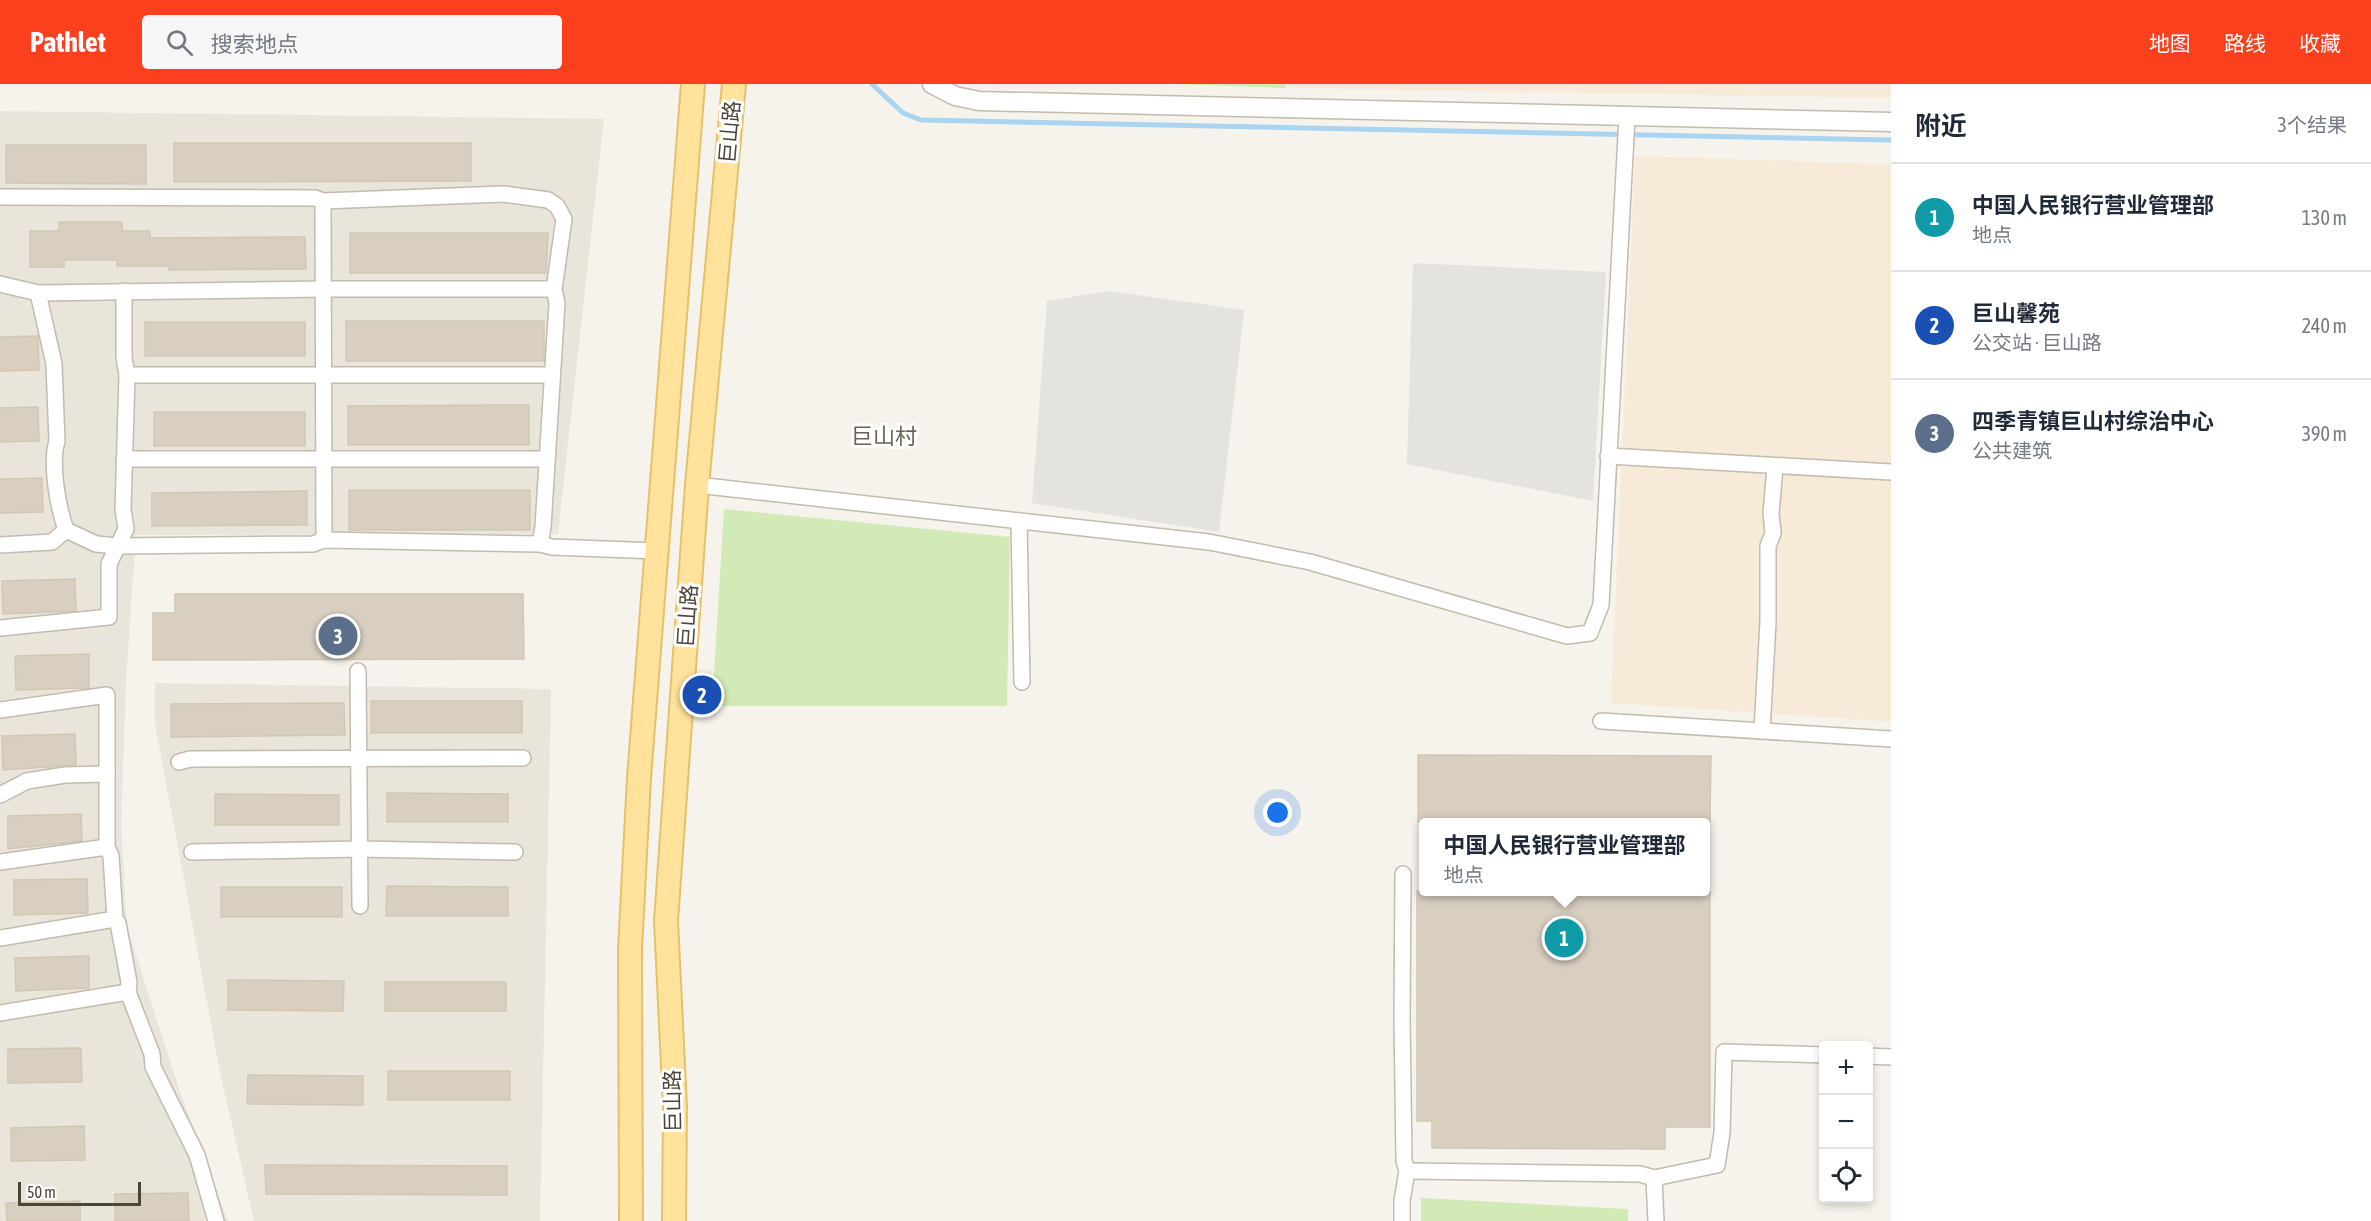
<!DOCTYPE html>
<html lang="zh">
<head>
<meta charset="utf-8">
<style>
  :root { --surface:#fff; --page:#f6f6f7; --text:#1f2937; --muted:#747a83; --line:#e0e1e3; --accent:#fc3f1d }
  body { margin:0; font-family:"Asap Condensed","Noto Sans SC",sans-serif; background:var(--page); color:var(--text) }
  .controls { position:absolute; right:18px; bottom:18px; display:grid; overflow:hidden; border-radius:6px; box-shadow:0 3px 9px #0003 }
  .controls button { width:54px; height:54px; display:grid; place-items:center; padding:0; border:0; border-bottom:2px solid var(--line); background:var(--surface); color:var(--text); font:30px sans-serif }
  .scale { position:absolute; left:18px; bottom:15px; width:123px; box-sizing:border-box; padding-left:6px; border:3px solid #4b4439; border-top:0; font-size:16px; line-height:21px; white-space:nowrap; color:#4b4439; -webkit-text-stroke:4px #fff; paint-order:stroke }
  .you { position:absolute; left:1278px; top:729px; width:21px; height:21px; margin:-15px; border:4px solid #fff; border-radius:50%; background:#1a73e8; box-shadow:0 0 0 9px #1a73e833 }
  .badge { display:grid; place-items:center; width:39px; height:39px; border-radius:50%; background:var(--accent); color:#fff; font-size:20px; font-weight:700 }
  .pin { position:absolute; translate:-50% -50%; border:3px solid #fff; box-shadow:0 2px 6px #0006 }
  .popup { position:absolute; left:1419px; top:734px; width:291px; height:78px; box-sizing:border-box; display:grid; place-content:center; border-radius:6px; background:var(--surface); filter:drop-shadow(0 2px 4px #0005); font-size:20px; white-space:nowrap; color:var(--muted) }
  .popup b { font-size:22px; color:var(--text) }
  .popup::after { content:''; position:absolute; left:50%; top:100%; margin-left:-12px; border:12px solid transparent; border-top-color:var(--surface) }
  .list { margin:0; padding:0; list-style:none }
  h2 { display:flex; justify-content:space-between; align-items:center; height:78px; margin:0; padding:0 24px; font-size:26px }
  h2 small { font-size:20px; font-weight:400; color:var(--muted) }
  .list li { display:grid; grid-template-columns:39px 1fr auto; gap:18px; align-items:center; box-sizing:border-box; height:108px; padding:0 24px; border-top:2px solid var(--line) }
  .list b { display:block; font-size:22px; white-space:nowrap }
  .list p { margin:0; font-size:20px; white-space:nowrap; color:var(--muted) }
  .list em { font-size:20px; font-style:normal; color:var(--muted) }
  .icon { flex:none; width:33px; height:33px; fill:none; stroke:currentColor; stroke-width:2; stroke-linecap:round; stroke-linejoin:round }
  .map { position:relative; flex:none; width:1891px; height:1137px; overflow:hidden }
  header { display:flex; align-items:center; gap:36px; box-sizing:border-box; height:84px; padding:0 30px; background:var(--accent); color:#fff }
  header strong { font-size:28px }
  nav { display:flex; gap:33px; margin-inline-start:auto; font-size:21px }
  .search { width:420px; height:54px; background:var(--page); display:flex; align-items:center; gap:15px; box-sizing:border-box; padding:0 21px; border-radius:6px; color:var(--muted); font-size:22px }
  main { display:flex }
  aside { flex:1; background:var(--surface) }
  .map>svg:first-child { display:block }
</style>
</head>
<body>
<header>
<strong>Pathlet</strong>
<div class="search"><svg class="icon" aria-label="search" viewBox="0 0 24 24"><circle cx="10" cy="10" r="6"/><path d="M15 15l6 6"/></svg>搜索地点</div>
<nav><a>地图</a><a>路线</a><a>收藏</a></nav>
</header>
<main>
<div class="map">
<svg width="1891" height="1137" viewBox="0 0 1891 1137">
  <rect width="100%" height="100%" fill="#f6f3ec"/>
  <g fill="#eae5da">
    <path d="M0,27L604,35L558,450L136,451L126,598L121,743L127,843L180,1008L228,1137H0Z"/>
    <path d="M155,599L551,605L540,1137H254L221,993L155,640Z"/>
  </g>
  <g fill="#f7ead8">
    <path d="M1286,0H1891V14L1286,4Z"/>
    <path d="M1635,72L1891,80V638L1611,619Z"/>
  </g>
  <g fill="#d2eab5">
    <path d="M1176,0H1286L1285,4Z"/>
    <path d="M724,425L1010,453L1007,622H712Z"/>
    <path d="M1421,1114L1628,1125V1137H1421Z"/>
  </g>
  <g fill="#e5e3e0">
    <path d="M1413,179L1606,188L1593,417L1407,380Z"/>
    <path d="M1109,207L1244,226L1219,448L1032,419L1047,217Z"/>
  </g>
  <g fill="none" stroke-linecap="round" stroke-linejoin="round">
    <path stroke="#a9d4f2" stroke-width="5" d="M872,0L903,29L921,36L1891,56"/>
  </g>
  <g fill="#d8cfc1" stroke="#d3c7b4" stroke-width="1.5">
    <path d="M174,59H471V97L174,98Z"/>
    <path d="M6,61H146V100L6,99Z"/>
    <path d="M59,138H122V147H150V154L305,153L306,185L169,186V182H117V176H64V183H30V147H59Z"/>
    <path d="M350,149H548L546,189H350Z"/>
    <rect x="346" y="237" width="198" height="40"/>
    <rect x="145" y="238" width="160" height="34"/>
    <path d="M38,252L39,286L0,287V253Z"/>
    <path d="M529,321V361H348V322Z"/>
    <path d="M38,323L39,357L0,358V324Z"/>
    <rect x="154" y="328" width="151" height="34"/>
    <path d="M42,394L43,428L0,429V395Z"/>
    <rect x="349" y="406" width="181" height="40"/>
    <path d="M307,407V441L152,442V409Z"/>
    <path d="M75,495L76,527L3,530L2,497Z"/>
    <path d="M175,510H523L524,575L153,576V529H175Z"/>
    <path d="M89,570V604L16,606L15,572Z"/>
    <rect x="371" y="617" width="151" height="32"/>
    <path d="M344,619L345,651L171,653V620Z"/>
    <path d="M75,650L76,681L3,686L2,652Z"/>
    <path d="M1418,671L1711,672L1710,738H1418Z"/>
    <path d="M387,709L508,710V738H387Z"/>
    <path d="M215,710L339,711V741H215Z"/>
    <path d="M81,730L82,757L8,765V732Z"/>
    <path d="M87,795L88,829L14,831V796Z"/>
    <path d="M387,802L508,803V832H386Z"/>
    <rect x="221" y="803" width="121" height="30"/>
    <path d="M1417,807H1710V1043H1665V1065L1432,1064V1037H1417Z"/>
    <path d="M89,872V904L16,907L15,874Z"/>
    <path d="M228,896L344,897L343,927L228,926Z"/>
    <rect x="385" y="898" width="121" height="29"/>
    <path d="M81,964L82,998L8,999V965Z"/>
    <rect x="388" y="987" width="122" height="29"/>
    <path d="M248,991L363,992V1021L247,1020Z"/>
    <path d="M84,1042L85,1076L11,1077V1044Z"/>
    <path d="M265,1081L507,1082V1111L266,1110Z"/>
    <path d="M188,1109L189,1137H115V1110Z"/>
    <path d="M80,1117V1137H7L6,1119Z"/>
  </g>
  <g fill="none" stroke-linecap="round" stroke-linejoin="round">
    <g stroke="#c2bbae" stroke-width="18">
      <g id="minor">
        <path d="M0,113L315,114L323,117L503,110L548,116L557,122L564,135L554,205L557,219L543,443L540,460"/>
        <path d="M323,117L324,456"/>
        <path d="M0,200L38,209L324,205H554"/>
        <path d="M127,291H552"/>
        <path d="M1608,372L1891,388"/>
        <path d="M124,375H547"/>
        <path d="M697,401L1209,458L1310,478L1567,552L1590,549L1601,521L1627,33"/>
        <path d="M1019,437L1022,598"/>
        <path d="M66,446L96,460L117,462L313,460L324,456L540,460L552,463L657,467"/>
        <path d="M0,461L52,458L66,446C58,423 50,380 57,357L54,280L38,209"/>
        <path d="M0,544L109,533V480L126,445L123,425L127,291L124,274V207"/>
        <path d="M358,587L360,822"/>
        <path d="M0,626L107,611V763L111,772L115,835L118,839L129,898L128,908L152,970L153,983L197,1071L216,1137"/>
        <path d="M1601,637L1891,655"/>
        <path d="M1762,647L1768,538V462L1773,449L1771,429L1775,383"/>
        <path d="M179,678L190,675L523,674"/>
        <path d="M0,711L27,697L65,691L107,690"/>
        <path d="M192,768L360,765L515,768"/>
        <path d="M0,778L107,763"/>
        <path d="M0,854L115,835"/>
        <path d="M0,929L128,908"/>
        <path d="M1868,972L1891,973"/>
        <path d="M1407,1087L1640,1090L1654,1094L1717,1081L1722,1049L1724,968L1824,971"/>
        <path d="M1654,1094L1656,1137"/>
        <path d="M1402,1137V1117L1407,1087L1404,1077L1402,934L1403,790"/>
      </g>
    </g>
    <g stroke="#c2bbae" stroke-width="21">
      <path id="tertiary" d="M932,0L955,12L979,17L1891,38"/>
    </g>
    <g stroke="#e6c16a" stroke-width="26">
      <g id="primary">
        <path d="M631,1137L630,865L639,694L693,0"/>
        <path d="M674,1137L675,1023L666,837L697,401L734,0"/>
      </g>
    </g>
    <use href="#minor" stroke="#fff" stroke-width="15"/>
    <use href="#tertiary" stroke="#fff" stroke-width="18"/>
    <use href="#primary" stroke="#ffe39c" stroke-width="22"/>
  </g>
  <g text-anchor="middle" stroke-width="6" stroke-linejoin="round" paint-order="stroke">
    <g font-size="21" fill="#4b4439" stroke="#fff">
      <text transform="translate(730 48) rotate(-85)" y="7">巨山路</text>
      <text transform="translate(688 532) rotate(-86)" y="7">巨山路</text>
      <text transform="translate(673 1017) rotate(-91)" y="7">巨山路</text>
    </g>
    <g font-size="22" fill="#6e6250" stroke="#fff">
      <text x="884" y="360">巨山村</text>
    </g>
  </g>
</svg>
<div class="controls">
<button>+</button>
<button>−</button>
<button><svg class="icon" aria-label="locate" viewBox="0 0 24 24"><circle cx="12" cy="12" r="6"/><path d="M12 2v4M12 18v4M2 12h4M18 12h4"/></svg></button>
</div>
<div class="scale">50 m</div>
<div class="you"></div>
<div class="pin badge" style="left:1564px;top:854px;background:#0f9aa8">1</div>
<div class="popup"><b>中国人民银行营业管理部</b>地点</div>
<div class="pin badge" style="left:702px;top:611px;background:#1a4fb4">2</div>
<div class="pin badge" style="left:338px;top:552px;background:#5c6f8a">3</div>
</div>
<aside>
<h2>附近<small>3个结果</small></h2>
<ul class="list">
<li><span class="badge" style="background:#0f9aa8">1</span><div><b>中国人民银行营业管理部</b><p>地点</p></div><em>130 m</em></li>
<li><span class="badge" style="background:#1a4fb4">2</span><div><b>巨山馨苑</b><p>公交站 · 巨山路</p></div><em>240 m</em></li>
<li><span class="badge" style="background:#5c6f8a">3</span><div><b>四季青镇巨山村综治中心</b><p>公共建筑</p></div><em>390 m</em></li>
</ul>
</aside>
</main>
</body>
</html>
